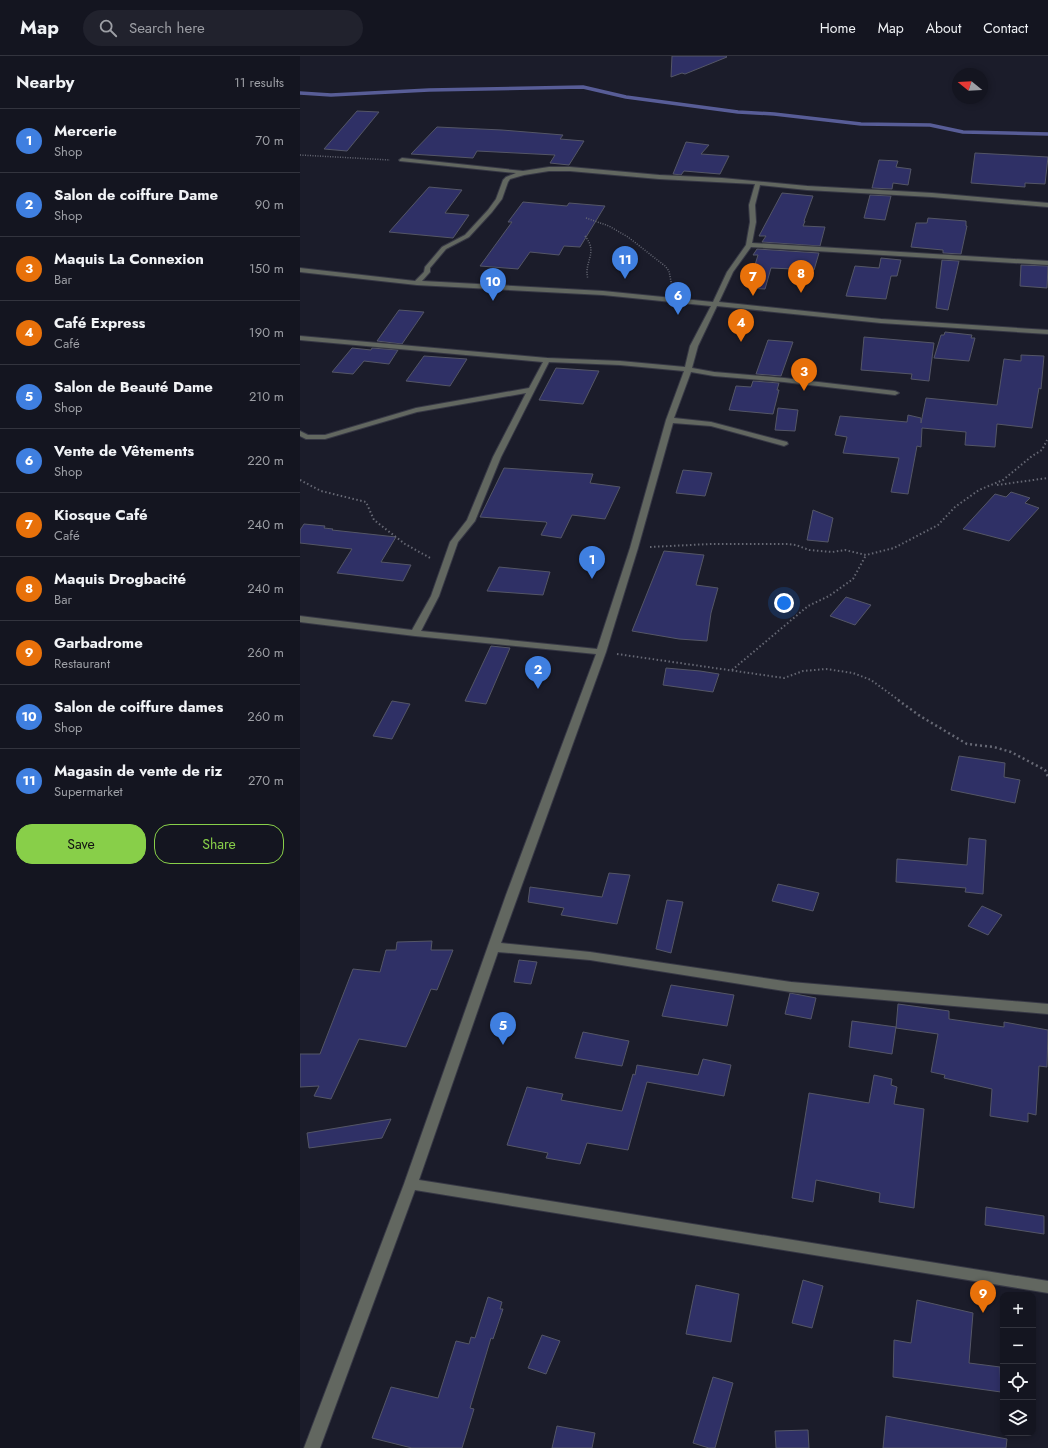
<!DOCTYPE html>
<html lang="en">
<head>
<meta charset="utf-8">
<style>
  :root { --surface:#141520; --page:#21222d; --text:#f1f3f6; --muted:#9d9fa5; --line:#33343e; --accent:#88cf49 }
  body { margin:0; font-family:Jost,sans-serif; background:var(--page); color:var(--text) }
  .controls { position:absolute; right:12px; bottom:12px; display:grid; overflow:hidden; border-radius:8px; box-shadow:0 2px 6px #0003 }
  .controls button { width:36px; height:36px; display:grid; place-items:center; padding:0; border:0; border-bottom:1px solid var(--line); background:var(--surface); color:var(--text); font:20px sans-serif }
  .compass { position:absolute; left:652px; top:12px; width:36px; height:36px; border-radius:50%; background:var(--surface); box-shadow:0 2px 6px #0003; rotate:288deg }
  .you { position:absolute; left:484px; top:547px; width:14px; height:14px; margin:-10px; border:3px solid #fff; border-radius:50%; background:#1a73e8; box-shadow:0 0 0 6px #1a73e833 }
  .badge { display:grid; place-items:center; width:26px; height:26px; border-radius:50%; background:var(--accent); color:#fff; font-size:13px; font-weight:700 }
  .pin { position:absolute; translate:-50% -33px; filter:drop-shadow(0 1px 2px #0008) }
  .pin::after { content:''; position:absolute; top:21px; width:14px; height:12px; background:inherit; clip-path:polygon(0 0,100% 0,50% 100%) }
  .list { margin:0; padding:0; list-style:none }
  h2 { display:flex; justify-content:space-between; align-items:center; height:52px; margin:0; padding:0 16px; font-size:17px }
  h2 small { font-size:13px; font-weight:400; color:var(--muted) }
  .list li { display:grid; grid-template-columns:26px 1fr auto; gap:12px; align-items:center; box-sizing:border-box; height:64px; padding:0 16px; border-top:1px solid var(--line) }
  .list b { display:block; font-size:15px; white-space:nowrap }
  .list p { margin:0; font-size:13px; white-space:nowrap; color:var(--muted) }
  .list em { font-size:13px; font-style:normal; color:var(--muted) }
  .actions { display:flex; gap:8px; padding:12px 16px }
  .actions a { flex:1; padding:9px 0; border:1px solid var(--accent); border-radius:16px; text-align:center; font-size:14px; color:var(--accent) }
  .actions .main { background:var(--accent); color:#111 }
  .icon { flex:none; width:22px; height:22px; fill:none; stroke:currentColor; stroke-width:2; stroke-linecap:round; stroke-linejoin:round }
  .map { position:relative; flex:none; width:748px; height:1392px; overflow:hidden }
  header { display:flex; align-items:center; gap:24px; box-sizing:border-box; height:56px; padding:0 20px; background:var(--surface); border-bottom:1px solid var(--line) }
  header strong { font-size:19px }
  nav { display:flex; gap:22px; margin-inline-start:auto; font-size:14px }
  .search { width:280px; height:36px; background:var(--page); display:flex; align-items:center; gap:10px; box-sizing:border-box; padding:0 14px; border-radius:22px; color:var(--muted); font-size:15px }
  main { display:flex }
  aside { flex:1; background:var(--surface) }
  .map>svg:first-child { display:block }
</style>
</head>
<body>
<header>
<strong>Map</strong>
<div class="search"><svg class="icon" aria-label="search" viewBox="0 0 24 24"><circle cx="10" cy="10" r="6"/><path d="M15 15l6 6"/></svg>Search here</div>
<nav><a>Home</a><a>Map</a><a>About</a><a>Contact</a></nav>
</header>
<main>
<aside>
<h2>Nearby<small>11 results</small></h2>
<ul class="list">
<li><span class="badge" style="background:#3f7fe0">1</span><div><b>Mercerie</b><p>Shop</p></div><em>70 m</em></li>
<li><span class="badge" style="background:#3f7fe0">2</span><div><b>Salon de coiffure Dame</b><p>Shop</p></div><em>90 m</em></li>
<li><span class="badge" style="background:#e8710a">3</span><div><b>Maquis La Connexion</b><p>Bar</p></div><em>150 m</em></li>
<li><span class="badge" style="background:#e8710a">4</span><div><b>Café Express</b><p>Café</p></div><em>190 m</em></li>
<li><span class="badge" style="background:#3f7fe0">5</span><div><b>Salon de Beauté Dame</b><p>Shop</p></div><em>210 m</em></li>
<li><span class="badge" style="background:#3f7fe0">6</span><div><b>Vente de Vêtements</b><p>Shop</p></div><em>220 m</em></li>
<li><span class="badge" style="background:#e8710a">7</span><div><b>Kiosque Café</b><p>Café</p></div><em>240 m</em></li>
<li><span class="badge" style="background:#e8710a">8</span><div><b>Maquis Drogbacité</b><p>Bar</p></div><em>240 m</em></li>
<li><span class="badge" style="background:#e8710a">9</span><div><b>Garbadrome</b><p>Restaurant</p></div><em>260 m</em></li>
<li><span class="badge" style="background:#3f7fe0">10</span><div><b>Salon de coiffure dames</b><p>Shop</p></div><em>260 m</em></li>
<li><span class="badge" style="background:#3f7fe0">11</span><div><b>Magasin de vente de riz</b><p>Supermarket</p></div><em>270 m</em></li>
</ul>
<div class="actions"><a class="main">Save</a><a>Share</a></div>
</aside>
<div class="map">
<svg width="748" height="1392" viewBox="0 0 748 1392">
  <rect width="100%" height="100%" fill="#1b1c2a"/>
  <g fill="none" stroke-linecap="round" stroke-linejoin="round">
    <path stroke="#585d97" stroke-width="3.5" d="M0,37L31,39L129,34L283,31L326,41L438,56L474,58L561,68L630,69L663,76L748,78"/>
  </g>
  <g fill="#2f3066" stroke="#545666">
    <path d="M372,0H426L427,1L385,18L382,17L371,21Z"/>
    <path d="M57,55L79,56L47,95L24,93Z"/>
    <path d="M137,71L202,74L263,79L260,83L284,85L269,109L250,107L255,99L177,95L173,102L111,98Z"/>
    <path d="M386,86L409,89L401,98L429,100L420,118L384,115L381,119L373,118Z"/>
    <path d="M675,97L748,101L745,128L725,127V131L671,127Z"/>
    <path d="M579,104L598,105L596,111L611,113L608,129L593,127L592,133L572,132Z"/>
    <path d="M129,131L162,134L145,157L169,159L153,182L89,176Z"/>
    <path d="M482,137L513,140L504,165H505L503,170L525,171L520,190L462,186L466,180H459Z"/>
    <path d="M570,139L591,140L585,164L564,162Z"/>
    <path d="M223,146L267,150L269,147L305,150L280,191L264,190L259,199L230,196L218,213L180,210L212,166H208Z"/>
    <path d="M628,162L666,165V170H667L661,198L643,197V194L611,191L616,167H627Z"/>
    <path d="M457,193L519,197L514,214L471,212L465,233L448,232L458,199H453Z"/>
    <path d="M581,202L601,204L597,220H591L586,243L546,240L555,210L579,212Z"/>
    <path d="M642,204L659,205L648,254L636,252Z"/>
    <path d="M721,209L748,210L747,232L720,230Z"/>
    <path d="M99,254L124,256L102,288L77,285Z"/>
    <path d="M645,276L672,279L671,282H675L669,305L634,302L641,279H644Z"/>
    <path d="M564,281L634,287L629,325L611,323L612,318L561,314Z"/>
    <path d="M468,284L493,286L481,320L456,318Z"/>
    <path d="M52,292L71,294L72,292L98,294L89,308L64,305L53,318L32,316Z"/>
    <path d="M721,299L744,300L741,333L739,332L732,372L697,368L695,391L665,389L666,376L622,372L621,391L617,390L608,438L591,436L599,402L543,397L547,381L535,379L540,360L607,366L608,359L621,362V367L626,342L697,349L704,303L721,305Z"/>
    <path d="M124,300L167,303L150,330L106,325Z"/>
    <path d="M256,312L299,315L283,348L239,344Z"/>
    <path d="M453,325L479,327L477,334H479L473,358L429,354L436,330L451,331Z"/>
    <path d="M478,352L498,354L495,375L475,374Z"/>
    <path d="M204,412L293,418L290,427L320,431L305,463L272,459L261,482L241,479L247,467L246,466L180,461Z"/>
    <path d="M383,414L412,417L405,440L376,437Z"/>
    <path d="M711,436L730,442L725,447L739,452L709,485L663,473L695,438L706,441Z"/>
    <path d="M513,454L533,462L528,486L507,484Z"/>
    <path d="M4,468L25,470L24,472L33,473L32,474L96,481L81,506L111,509L103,525L37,517L52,493L0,487V474Z"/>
    <path d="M364,495L404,499L396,529L418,532L411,557L407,585L379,583L332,575Z"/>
    <path d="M199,511L250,516L243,539L187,535Z"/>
    <path d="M546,541L571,549L555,569L530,560Z"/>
    <path d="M191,590L210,592L186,648L165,645Z"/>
    <path d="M366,612L400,615L419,618L413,636L363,629Z"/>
    <path d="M92,645L110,648L92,683L73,680Z"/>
    <path d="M659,700L705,707L704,721L720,724L715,747L651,734Z"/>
    <path d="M669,782L686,784L683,838L665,836L666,832L596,826L597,803L667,809Z"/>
    <path d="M309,817L330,819L317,868L261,859L264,852L228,846L230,831L302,841Z"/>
    <path d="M478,828L519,837L513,855L472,845Z"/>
    <path d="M367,844L383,846L371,897L356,893Z"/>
    <path d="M682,850L702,859L688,879L668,870Z"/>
    <path d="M132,885L131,894H153L137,934L131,933L106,991L59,983L31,1043L14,1040L19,1030L0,1031V998H20L53,913L80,916L86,894H96L97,886Z"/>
    <path d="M219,904L237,906L231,928L214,926Z"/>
    <path d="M371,929L434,939L427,970L362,960Z"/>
    <path d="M490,937L516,942L511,963L485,958Z"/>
    <path d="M598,948L649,955V963L704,971V966L748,974L747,1011L739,1010L736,1059L728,1057V1066L690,1060L692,1033L644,1022L645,1019L631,1016L638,978L596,972Z"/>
    <path d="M552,965L596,971L592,998L549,991Z"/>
    <path d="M283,976L329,985L322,1010L275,1002Z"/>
    <path d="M403,1003L431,1009L424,1040L347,1026L328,1094L287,1087L280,1108L246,1102L248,1097L207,1089L227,1031L263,1038L261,1044L322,1055L333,1018L335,1019L337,1009L398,1019Z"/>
    <path d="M574,1019L592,1023L591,1029L597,1031L594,1048L624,1053L614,1152L579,1146L580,1137L516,1124L513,1146L492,1142L509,1037L569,1047Z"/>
    <path d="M91,1063L82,1082L9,1092L7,1077Z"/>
    <path d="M686,1151L744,1160V1178L685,1169Z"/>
    <path d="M503,1224L523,1230L512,1272L492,1267Z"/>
    <path d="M396,1229L439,1238L431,1286L386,1278Z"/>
    <path d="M188,1241L202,1246L200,1253H203L193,1283L191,1282L170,1352L174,1353L162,1392H112L72,1382L91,1331L138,1342L156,1285L169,1288L171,1281L175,1282Z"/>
    <path d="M617,1244L673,1257L669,1307L700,1311L701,1336L593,1321L594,1284L611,1287Z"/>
    <path d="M242,1279L260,1285L246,1318L228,1312Z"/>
    <path d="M413,1321L433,1327L415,1392H409L393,1387Z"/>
    <path d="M586,1360L707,1383L706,1392H583Z"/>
    <path d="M257,1370L295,1377L292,1392H252Z"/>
    <path d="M508,1374L509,1392H476L475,1375Z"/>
  </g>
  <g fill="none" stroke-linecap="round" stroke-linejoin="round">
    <g stroke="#373845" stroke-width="2">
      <path id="minor" d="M102,102L223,115L249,111H270L359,119L422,122L507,130L632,137L748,147V151L632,141L507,134L460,129L455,149L456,166L452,187L748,205V209L451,191L433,216L419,246L581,263L748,274V278L581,267L417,250L398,290L392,312L414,316L484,322L595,335L599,337L595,339L484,326L414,320L391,316L374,362L411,366L487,386L488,388L484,390L411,370L373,367L338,492L306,596L201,887L290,896L491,926L748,948V958L491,936L290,904L198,896L119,1124L748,1225V1237L115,1134L20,1392H4L104,1128L206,839L296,598L115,580L0,566V560L112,574L131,540L150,486L167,464L193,401L226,337L117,356L25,383H6L0,380V375L8,379H25L116,352L229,332L243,306L0,284V280L247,302L320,305L385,311L390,290L411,250L303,239L117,229L0,216V212L115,225L124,216L125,211L142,191L165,179L188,154L196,143L203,124L206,121L216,117L100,105L99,104ZM249,115H270L359,123L455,128L449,149L450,166L446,189L427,216L413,246L303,235L122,225L130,216V212L146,193L169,181L192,156L202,143L208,126L210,123L224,119ZM249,306L320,309L384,315L366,364L330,492L297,593L121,575L139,540L158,486L175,465L201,401Z"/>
    </g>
    <g stroke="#666874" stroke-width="1.5" stroke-dasharray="1 1.5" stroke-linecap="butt">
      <path d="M0,99L90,104"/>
      <path d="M286,162L309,170L328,181L365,210L369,215L372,231"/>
      <path d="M285,180C299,197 283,206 288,223"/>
    </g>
    <g stroke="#666874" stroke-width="2" stroke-dasharray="1.5 2.5" stroke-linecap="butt">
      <path d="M0,424L21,435L66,446L74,464L105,488L132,503"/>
      <path d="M697,429L748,422"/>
      <path d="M350,491L410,488H488L496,489L509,494L532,496L545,494L566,499L594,492L638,469L655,451L679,434L703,424L732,400L742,394L747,384"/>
      <path d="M317,598L484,622L503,615L526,613L553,617L571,624L600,645"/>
      <path d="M432,614L508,550L529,540L553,523L566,499"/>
    </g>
    <path stroke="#666874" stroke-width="2.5" stroke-dasharray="2 3" stroke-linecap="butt" d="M598,644L620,660L667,688L694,691L711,696L745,714L748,721"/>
    <use href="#minor" fill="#626760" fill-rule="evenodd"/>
  </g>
</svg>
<div class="controls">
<button>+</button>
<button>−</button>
<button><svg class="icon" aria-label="locate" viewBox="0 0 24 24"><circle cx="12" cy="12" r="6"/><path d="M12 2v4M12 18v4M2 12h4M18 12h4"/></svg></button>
<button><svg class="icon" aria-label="layers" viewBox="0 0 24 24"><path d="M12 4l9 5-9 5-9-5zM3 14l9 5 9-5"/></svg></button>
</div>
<svg class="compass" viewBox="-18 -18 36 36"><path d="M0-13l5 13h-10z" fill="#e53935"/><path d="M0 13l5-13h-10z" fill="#9d9fa5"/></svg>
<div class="you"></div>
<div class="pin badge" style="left:292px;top:523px;background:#3f7fe0">1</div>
<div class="pin badge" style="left:238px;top:633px;background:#3f7fe0">2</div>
<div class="pin badge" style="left:504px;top:335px;background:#e8710a">3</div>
<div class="pin badge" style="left:441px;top:286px;background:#e8710a">4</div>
<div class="pin badge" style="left:203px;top:989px;background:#3f7fe0">5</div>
<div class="pin badge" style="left:378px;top:259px;background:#3f7fe0">6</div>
<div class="pin badge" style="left:453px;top:240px;background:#e8710a">7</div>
<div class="pin badge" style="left:501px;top:237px;background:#e8710a">8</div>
<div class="pin badge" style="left:683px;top:1257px;background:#e8710a">9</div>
<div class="pin badge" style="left:193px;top:245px;background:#3f7fe0">10</div>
<div class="pin badge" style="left:325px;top:223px;background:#3f7fe0">11</div>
</div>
</main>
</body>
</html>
